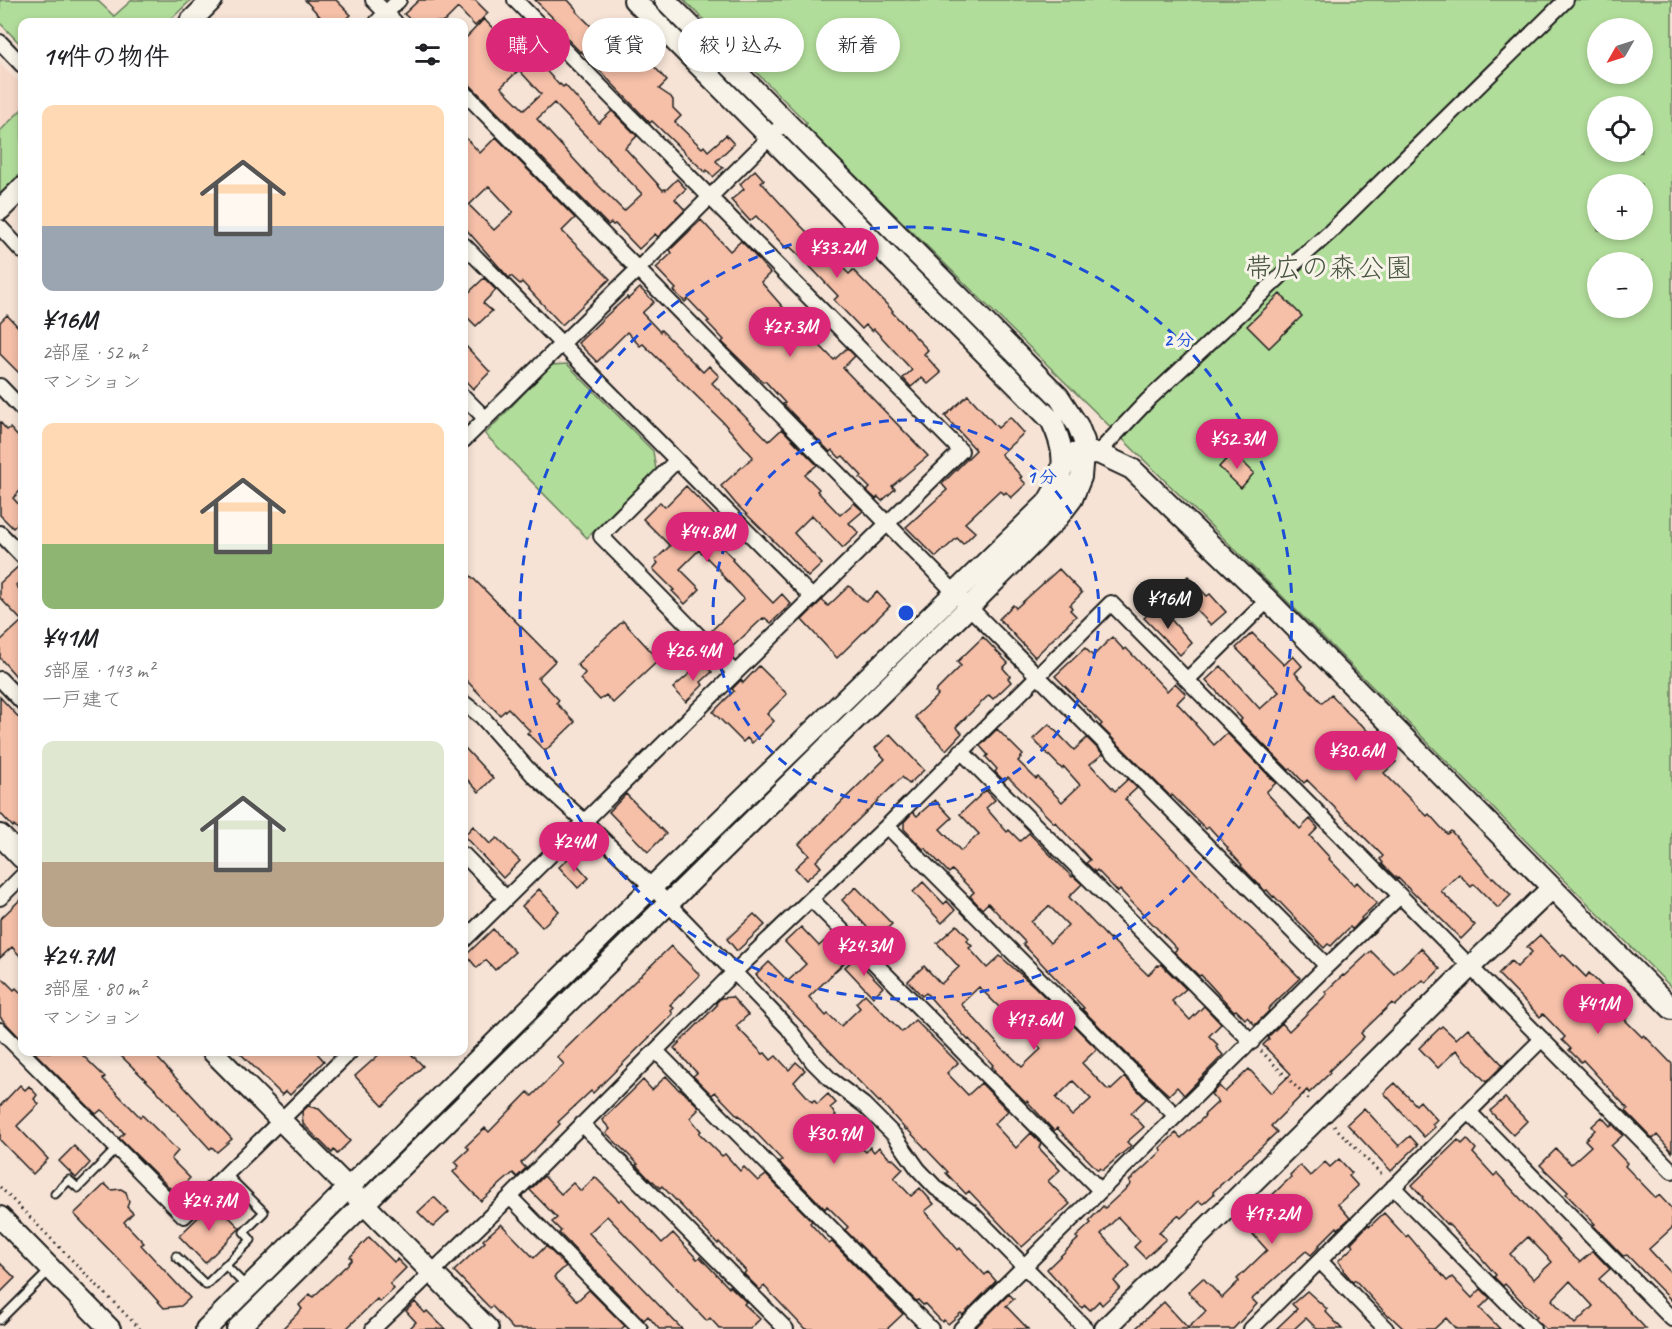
<!DOCTYPE html>
<html lang="ja">
<head>
<meta charset="utf-8">
<style>
  :root { --surface:#fff; --page:#f6f6f6; --text:#202124; --muted:#757577; --accent:#db2777 }
  body { margin:0; font-family:Caveat,"Klee One",sans-serif; background:var(--page); color:var(--text); height:100vh; display:flex; flex-direction:column; font-size:22px; white-space:nowrap }
  * { box-sizing:border-box; margin:0 }
  p { font-size:20px; color:var(--muted) }
  .icon { flex:none; width:33px; height:33px; fill:none; stroke:currentColor; stroke-width:2; stroke-linecap:round; stroke-linejoin:round }
  .map { position:relative; flex:1; overflow:hidden }
  .sheet { position:absolute; left:18px; top:18px; width:450px; height:1038px; display:flex; flex-direction:column; background:var(--surface); border-radius:12px; box-shadow:0 3px 9px #0003 }
  .sheet>* { flex:none }
  .hud { position:absolute; left:486px; top:18px; width:570px; height:54px; display:flex; gap:12px }
  .needle { width:39px; rotate:231deg }
  .tools { position:absolute; left:1587px; top:18px; display:grid; gap:12px }
  .tools a { display:grid; place-items:center; width:66px; height:66px; border-radius:50%; background:var(--surface); box-shadow:0 3px 9px #0003; font-size:30px }
  .price { position:absolute; translate:-50% -51px; padding:0 14px; border-radius:21px; background:var(--accent); color:#fff; font-size:20px; line-height:39px; filter:drop-shadow(0 2px 3px #0008) }
  .price::after { content:''; position:absolute; left:50%; top:36px; width:18px; height:14px; margin-left:-9px; background:inherit; clip-path:polygon(0 0,100% 0,50% 100%) }
  .price.on { background:#222; color:#fff }
  ul { padding:0; list-style:none }
  li { display:grid; align-content:center; gap:12px; height:318px; padding:0 24px }
  li span { display:grid; place-items:center; height:186px; border-radius:12px; color:#555 }
  li>.icon { margin-inline-start:auto }
  span .icon { width:108px; height:108px; fill:#fffc; stroke-width:1 }
  li b { font-size:26px }
  h2 { display:flex; justify-content:space-between; align-items:center; height:72px; padding:0 24px; font-size:26px }
  .tag { padding:0 21px; border-radius:27px; background:var(--surface); box-shadow:0 3px 9px #0003; font-size:21px; line-height:54px }
  .tag.on { background:var(--accent); color:#fff }
  .map>svg:first-child { display:block }
</style>
</head>
<body>
<div class="map">
<svg width="1672" height="1329" viewBox="0 0 1672 1329">
  <rect width="100%" height="100%" fill="#f6e3d5"/>
  <filter id="ink" filterUnits="userSpaceOnUse"><feTurbulence type="fractalNoise" baseFrequency=".0167" numOctaves="2"/><feDisplacementMap in="SourceGraphic" scale="12" xChannelSelector="R" yChannelSelector="G"/><feConvolveMatrix kernelMatrix="1 2 1 2 8 2 1 2 1" color-interpolation-filters="sRGB"/></filter>
  <g filter="url(#ink)">
    <path fill="#f6d8c8" d="M0,63L22,86V172L0,194Z"/>
    <path fill="#b1dd9a" stroke="#667c5b" stroke-width="1.5" fill-rule="evenodd" d="M0,0H97L114,16L132,0H191L168,22H22V46L0,23Z
      M684,0H1672V988L1279,593L805,126L807,123ZM1598,28H1642V74H1598ZM1598,106H1642V152H1598ZM1598,184H1642V230H1598ZM1598,262H1642V308H1598Z
      M22,109V172L0,194V131Z
      M567,364L653,451L656,470L587,538L485,434L551,365Z"/>
    <path fill="#f5bfa8" stroke="#1c1c1c" stroke-width="1.5" fill-rule="evenodd" d="M305,0H336L351,15L343,22H325Z
      M419,0H475L488,13L475,26L458,8L444,22H413L404,14Z
      M535,0H568L577,10L576,11L601,36L607,30L619,42L615,46L634,66L645,56L667,81L659,89L671,97L673,100V108L681,116L675,122L702,148L704,146L708,151L726,135L734,144L716,161L723,168L713,177L707,170L705,172L652,121L650,123L581,51L580,52L561,32L564,29Z
      M484,19L507,43L515,36L559,85L560,84L563,87L565,85L599,123L612,111L637,136L625,148L663,190L665,189L666,190L677,179L686,189L675,199L685,210L658,237L655,234L639,249L615,224L613,225L611,223L608,225L485,100L470,85L464,83V40ZM519,70L541,94L524,110L501,87ZM554,103L642,194L624,211L593,180L537,119Z
      M464,136L480,153L496,137L575,218L562,231L610,279L562,325L522,282L520,284L511,276L509,278L464,227ZM489,186L513,212L494,230L469,205Z
      M755,170L764,180L761,182L801,226L849,274L853,270L893,311L892,312L928,350L924,354L941,373L928,384L922,378L911,387L903,378L912,370L874,329L872,331L866,325L862,329L834,300L838,296L802,258L789,246L787,249L756,216L750,221L731,200L744,189L740,184Z
      M701,220L730,251L741,241L749,249L770,273L761,282L788,313L834,360L847,348L855,356L843,368L928,456L892,486L895,489L882,501L878,497L876,499L867,491L870,488L860,478L862,476L843,456L840,458L832,450L830,452L783,404L785,403L765,381L763,382L722,342L724,340L707,322L709,321L688,299L685,302L674,291L676,289L656,268L672,253L670,250Z
      M484,278L496,290L483,303L492,311L476,326L464,314V297Z
      M640,288L654,302L642,313L660,332L661,330L703,372L709,366L719,376L712,383L769,441L782,429L817,465L805,475L819,489L817,491L840,515L854,503L863,511L849,523L859,533L843,548L812,515L794,533L822,564L808,577L787,554L736,504L721,486L753,457L722,421L643,344L640,346L627,332L597,362L578,343L607,315L627,297L628,299Z
      M1280,294L1302,316L1269,348L1247,326Z
      M7,315L22,331V376L0,354V322Z
      M464,344L490,372L473,389L464,379Z
      M968,395L998,428L1010,417L1024,433L1001,454L1022,477L1020,478L1026,484L1011,498L1006,492L1004,494L1000,490L965,523L975,532L963,544L957,538L936,557L906,527L947,490L942,484L976,450L945,416Z
      M0,422L7,430L10,428L22,441V489L13,498L22,508V519L13,528L0,515Z
      M1233,452L1254,473L1241,488L1219,467Z
      M686,486L726,527L714,539L733,558L732,560L773,603L782,594L791,604L771,623L765,618L764,619L763,618L730,649L712,630L744,599L721,574L722,573L699,550L680,569L700,589L685,604L672,591L674,590L653,569L658,563L655,560L670,546L643,519L660,502L665,507Z
      M20,565H22V579L16,585L22,593V683L0,658V641L22,621L0,598V583Z
      M464,569L555,661L538,678L559,700L556,703L575,722L545,751L527,733L530,731L508,708L500,715L464,678Z
      M1059,569L1082,593L1070,605L1072,608L1070,610L1076,616L1035,657L999,619L1013,605L1016,608Z
      M1188,576L1207,596L1210,594L1226,612L1211,625L1175,588Z
      M849,586L866,602L877,592L890,606L837,658L802,620L822,600L828,606Z
      M1158,605L1192,643L1180,655L1144,618Z
      M623,621L659,660L613,703L606,695L600,700L580,679L585,673L577,664Z
      M1252,633L1284,665L1293,656L1302,666L1295,673L1322,703L1331,694L1347,712L1360,724H1361L1396,762L1384,773L1427,816L1429,814L1447,834L1451,831L1492,878L1493,877L1511,895L1498,908L1474,884L1471,887L1459,874L1441,891L1475,925L1461,939L1417,895L1416,896L1398,878L1397,879L1382,864L1383,863L1380,859L1383,856L1307,780L1304,783L1291,769L1289,770L1240,721L1242,719L1206,680L1221,666L1260,709L1279,692L1236,648Z
      M983,637L1008,663L1003,668L1010,676L1008,678L1011,682L993,699L989,695L956,727L962,733L946,750L915,717L938,695L935,692L961,666L957,662Z
      M1112,637L1124,650L1126,648L1167,691L1175,683L1186,694L1177,703L1196,723L1195,724L1214,745L1227,733L1276,783L1266,792L1300,829L1310,819L1318,828L1310,836L1330,858L1329,859L1354,885L1357,882L1377,903L1361,918L1362,919L1354,928L1352,929L1350,927L1331,946L1328,944L1324,948L1274,896L1273,897L1267,890L1265,891L1241,866L1242,865L1227,849L1228,848L1209,827L1206,829L1172,795L1171,797L1100,726L1102,724L1055,676L1085,648L1093,656Z
      M703,662L712,672L701,682L703,685L686,702L673,688Z
      M759,666L787,694L767,714L774,721L752,743L747,738L743,742L713,712L734,691L732,689L741,680L743,683Z
      M0,697L22,721V834L14,825L13,827L0,813Z
      M1049,724L1074,750L1087,738L1103,754L1090,764L1115,791L1128,779L1137,788L1125,799L1245,924V923L1260,937L1300,978L1268,1009L1269,1011L1255,1025L1247,1017L1245,1019L1236,1010L1234,1011L1201,975L1199,976L1174,952L1177,949L1120,890L1118,892L1097,870L1095,872L1086,863L1090,860L1055,822L1054,823L1008,777L1004,781L995,772L997,769L986,757L988,755L980,746L997,729L1023,755L1018,761L1036,779L1038,777L1062,802L1080,785L1064,767L1062,769L1033,739Z
      M890,734L924,770L909,784L902,777L816,861L821,867L806,880L795,868L809,855L799,844L885,759L875,748Z
      M464,747L493,778L479,792L464,776Z
      M986,790L995,800L986,808L1007,832L1009,830L1020,841L1029,833L1072,877L1073,876L1082,884L1069,897L1109,939L1110,938L1148,975L1158,965L1159,966L1161,964L1186,989L1172,1001L1190,1020L1204,1006L1221,1024L1209,1036L1218,1045L1216,1047L1223,1055L1184,1095L1177,1087L1169,1095L1159,1086L1082,1009L1084,1008L1023,944L1025,942L988,903L982,909L970,896L974,892L952,870L949,873L925,848L923,849L904,829V822L913,812L917,816L935,800L952,818L940,829L961,851L979,834L960,814ZM1049,906L1068,925L1050,943L1031,922Z
      M626,794L666,834L648,852L609,812Z
      M473,826L490,844L497,838L520,861L503,878L464,836Z
      M570,857L589,878L578,888L559,867Z
      M923,882L944,904L947,901L955,910L942,923L913,892Z
      M856,887L892,924L877,938L842,900Z
      M539,889L559,911L542,927L522,906Z
      M22,898V958L12,947L0,958V919Z
      M754,914L765,925L737,951L727,939Z
      M957,925L969,938L967,941L972,946L969,948L987,968L1000,956L1035,987L1097,1049L1082,1063L1108,1090L1110,1089L1111,1090L1125,1077L1146,1099L1131,1113L1144,1127L1127,1142L1131,1146L1103,1170L1100,1168L1098,1170L1057,1128L1054,1131L1027,1101L1026,1102L994,1071L995,1070L992,1066L993,1065L969,1039L968,1040L926,993L922,996L908,981L924,966L941,984L959,967L937,943ZM979,987L1041,1049L1022,1067L1007,1052L1006,1053L961,1004ZM1073,1081L1091,1099L1072,1116L1056,1098Z
      M801,927L819,946L831,935L851,956L809,997L826,1016L828,1014L841,1026L860,1008L856,1003L865,994L902,1032L915,1020L958,1063L947,1073L968,1095L981,1083L1008,1111L994,1124L1016,1148L1031,1133L1041,1143L1039,1148L1060,1170L1048,1181L1070,1204L1022,1247L969,1191L966,1194L946,1173L948,1172L907,1129L906,1130L880,1101L879,1102L756,975L769,962L788,981L806,964L785,942Z
      M493,929L515,952L495,970L486,960L477,968L466,955Z
      M1540,935L1561,957L1563,954L1586,977L1589,973L1603,987L1600,990L1627,1018L1625,1020L1642,1037L1644,1035L1672,1064V1152L1657,1135L1653,1139L1626,1111L1628,1109L1583,1060L1581,1062L1569,1050L1571,1049L1562,1040L1565,1037L1543,1014L1540,1017L1498,974L1511,961L1517,967L1532,952L1527,947Z
      M671,946L700,975L670,1005L674,1008L671,1011L673,1014L593,1093L591,1091L558,1122L560,1124L521,1163L526,1168L517,1177L513,1173L481,1201L453,1172L459,1166L455,1162L469,1149L466,1146L485,1128L489,1132L528,1092L532,1096L564,1064L557,1057Z
      M1421,948L1440,969L1426,983L1423,980L1395,1006L1392,1003L1361,1033L1364,1037L1329,1071L1330,1073L1309,1093L1307,1090L1271,1126L1277,1132L1213,1192L1214,1194L1203,1204L1199,1201L1181,1218L1178,1215L1159,1232L1166,1239L1145,1258L1134,1247L1140,1241L1118,1217L1101,1234L1130,1266L1114,1281L1120,1288L1102,1305L1099,1301L1090,1310L1085,1305L1082,1308L1047,1269L1078,1239L1076,1237L1091,1223L1089,1221L1103,1206L1105,1208L1131,1184L1129,1181L1162,1151L1160,1148L1176,1133L1181,1138L1205,1116L1204,1115L1218,1102L1211,1094L1219,1086L1225,1092L1249,1069L1271,1093L1291,1074L1263,1045L1269,1039L1268,1037L1282,1023L1289,1031L1327,994L1325,992L1343,975L1344,976L1371,951L1394,974Z
      M855,958L883,987L873,997L845,967Z
      M0,976L14,990L16,988L22,994V1040L0,1017Z
      M732,997L748,1015L736,1026L763,1054L765,1053L771,1060L776,1056L789,1070L796,1062L805,1070L794,1082L812,1102L814,1100L817,1104L828,1094L836,1103L830,1108L836,1115L834,1117L859,1146L866,1152L870,1147L874,1152L879,1147L890,1159L892,1158L903,1169L894,1178L911,1196L920,1188L934,1204L925,1211L958,1250L960,1248L985,1275L988,1272L996,1281L963,1315L961,1313L948,1324L944,1320L942,1322L925,1304L923,1305L918,1300L916,1301L845,1230L848,1227L827,1206L825,1209L779,1162L782,1160L739,1115L738,1116L715,1092L712,1095L693,1076L697,1073L674,1048L717,1005L716,1003L721,998Z
      M1442,1026L1456,1039L1468,1028L1503,1065L1486,1082L1456,1050L1438,1068L1419,1048Z
      M34,1052H79L105,1077L103,1079L140,1117L142,1115L178,1151L171,1159L190,1178L175,1193L119,1138L124,1133L105,1113L101,1110L96,1114Z
      M117,1052H152L232,1139L217,1152L212,1147L210,1149L158,1092Z
      M239,1052H316L324,1061L290,1095L286,1091L282,1095Z
      M382,1052H409L423,1066L383,1106L355,1076Z
      M666,1076L679,1090L680,1089L699,1107L697,1109L698,1110L690,1118L701,1131L699,1133L722,1156L725,1154L740,1171L744,1167L758,1181L766,1175L812,1221L810,1223L829,1244L832,1242L903,1314L887,1329H805L764,1286L760,1290L744,1274L746,1271L719,1242L718,1244L662,1186L660,1188L653,1181L652,1182L636,1165L638,1164L606,1133L610,1129L602,1120L631,1092L643,1080L652,1090Z
      M1395,1083L1416,1105L1420,1101L1437,1120L1432,1124L1435,1127L1424,1137L1384,1093Z
      M20,1085L25,1090L29,1086L37,1095L34,1099L39,1104L17,1126L48,1159L33,1174L0,1140V1106Z
      M1505,1098L1527,1121L1513,1135L1490,1111Z
      M308,1106L319,1109L350,1141L337,1154L334,1150L332,1153L303,1124L302,1112Z
      M1364,1108L1399,1146L1410,1136L1418,1145L1391,1171L1347,1124Z
      M1602,1117L1610,1126L1612,1124L1623,1135L1611,1146L1627,1163L1625,1166L1656,1198L1659,1195L1672,1209V1228L1649,1249L1672,1274V1301L1627,1255L1623,1256L1593,1225L1595,1224L1566,1194L1568,1192L1540,1165L1556,1149L1571,1164L1591,1146L1585,1140L1595,1130L1592,1126Z
      M1467,1139L1476,1149L1473,1153L1494,1176L1497,1173L1572,1255L1580,1262L1593,1251L1610,1269L1599,1279L1646,1329H1546L1535,1319L1537,1317L1505,1284L1503,1286L1494,1277L1496,1275L1477,1253L1447,1223L1446,1224L1422,1198L1423,1197L1412,1185L1458,1140L1462,1144ZM1528,1237L1552,1262L1534,1279L1510,1254ZM1570,1281L1593,1306L1575,1324L1552,1300Z
      M74,1146L90,1163L76,1178L59,1161Z
      M1339,1159L1352,1173L1349,1176L1358,1186L1338,1204L1350,1218L1338,1229L1337,1227L1319,1245L1320,1246L1311,1255L1306,1251L1252,1299L1257,1304L1233,1329H1135L1164,1302L1188,1328L1206,1311L1188,1292L1203,1278L1222,1298L1239,1281L1237,1279L1267,1250L1243,1223L1291,1177L1290,1175L1300,1165L1310,1176L1325,1162L1330,1167Z
      M544,1176L561,1194L573,1183L581,1191L595,1177L619,1201L622,1199L662,1243L673,1233L697,1259L700,1257L729,1288L730,1286L746,1302L744,1304L760,1319L750,1329H720L710,1318L707,1321L607,1216L589,1233L682,1329H659L648,1316L644,1320L559,1233L561,1231L552,1222L557,1218L530,1190Z
      M105,1184L111,1190L121,1189L126,1192L129,1202L127,1207L133,1213L124,1222L144,1243L141,1245L190,1298L181,1306L164,1308L137,1278L74,1214Z
      M434,1197L449,1212L433,1227L418,1212Z
      M214,1202L240,1228L205,1263L179,1236Z
      M1384,1213L1406,1237L1408,1235L1447,1281L1452,1277L1472,1298L1481,1289L1490,1298L1480,1308L1500,1329H1456L1446,1318L1434,1329H1404L1389,1315L1388,1316L1355,1280L1353,1282L1343,1270L1344,1269L1338,1261L1354,1246L1351,1243L1368,1225L1370,1226Z
      M501,1224L534,1258L546,1246L566,1266L554,1277L577,1301L589,1290L625,1326L621,1329H513L492,1306L490,1308L454,1271L485,1242L483,1240Z
      M369,1237L394,1262L397,1259L406,1268L390,1284L394,1289L380,1302L377,1299L346,1329H282L302,1309L299,1305L310,1294L313,1297L348,1264L352,1259L350,1257Z
      M0,1263L15,1278L0,1293Z
      M1307,1291L1327,1309L1325,1311L1342,1329H1317L1306,1318L1294,1329H1276L1297,1309L1292,1304Z
      M1009,1294L1014,1299L1006,1306L1028,1329H976L975,1328Z
      M415,1302L425,1313L427,1311L445,1329H409L416,1322L406,1311Z"/>
    <g fill="none" stroke-linecap="round" stroke-linejoin="round">
      <defs>
        <path id="lane" d="M55,1194L69,1180L78,1188L117,1148
          M176,1256L206,1285L251,1240L244,1232L264,1212L226,1174
          M225,1265L246,1286
          M0,1320L49,1271"/>
        <path id="street" d="M373,0L395,22
          M377,22L399,0
          M0,42L22,65
          M464,92L969,607L1327,966
          M0,227L22,251
          M464,245L812,597
          M0,386L22,409
          M464,397L486,419
          M464,440L637,270L786,121
          M1098,453L1148,400L1283,274L1329,233L1566,0
          M676,461L601,536L735,673
          M0,533L22,556
          M0,679L22,702
          M1187,680L1268,600
          M464,703L482,717L534,776L584,821L652,887L788,1028L813,1062L831,1080L864,1105L894,1135L918,1169L936,1188L971,1212L1086,1329
          M961,751L1252,1042
          M887,826L1176,1116
          M464,855L506,898
          M0,898L22,876
          M811,899L1100,1190
          M464,940L961,451L515,0
          M0,1030L184,1216L350,1052
          M656,1051L931,1329
          M1470,1113L1672,1319
          M582,1124L786,1329
          M1393,1187L1533,1329
          M510,1197L640,1329
          M1320,1261L1386,1329
          M373,1329L510,1197L724,982L887,826L1111,603L1672,1171
          M961,1329L1327,966L1400,896
          M1251,1329L1542,1039"/>
        <path id="secondary" d="M190,22L212,0
          M0,210L22,188
          M1072,454L1098,453L1132,469L1268,600L1672,1009
          M0,835L22,858
          M213,1052L488,1329
          M0,1217L110,1329
          M206,1329L652,887L1047,503C1067,472 1067,453 1051,420L634,0
          M237,1329L969,607L1056,520L1072,499L1081,477L1084,441L1078,426L1059,397L665,0
          M1105,1329L1470,967L1552,888"/>
      </defs>
      <use href="#lane" stroke="#1c1c1c" stroke-width="11"/>
      <use href="#street" stroke="#1c1c1c" stroke-width="18"/>
      <use href="#secondary" stroke="#1c1c1c" stroke-width="24"/>
      <path stroke="#1c1c1c" stroke-width="3" stroke-dasharray="1.5 4.5" stroke-linecap="butt" d="M1261,1051L1311,1102
        M1334,1126L1384,1177
        M0,1187L140,1329"/>
      <use href="#lane" stroke="#f7f3e8" stroke-width="7"/>
      <use href="#street" stroke="#f7f3e8" stroke-width="14"/>
      <use href="#secondary" stroke="#f7f3e8" stroke-width="20"/>
    </g>
  </g>
  <g fill="none" stroke="#1d4ed8" stroke-width="3" stroke-dasharray="10 8">
    <circle cx="906" cy="613" r="193"/>
    <circle cx="906" cy="613" r="386"/>
  </g>
  <g text-anchor="middle" dominant-baseline="central" stroke-width="6" stroke-linejoin="round" paint-order="stroke">
    <g font-size="28" fill="#495642" stroke="#f7f3e8">
      <text x="1329" y="267">帯広の森公園</text>
    </g>
  </g>
  <circle cx="906" cy="613" r="9" fill="#1d4ed8" stroke="#f7f3e8" stroke-width="3"/>
  <g font-size="18" text-anchor="middle" font-weight="bold" fill="#1d4ed8" stroke="#f7f3e8" stroke-width="6" stroke-linejoin="round" paint-order="stroke">
    <text x="1179" y="346">2 分</text>
    <text x="1042" y="483">1 分</text>
  </g>
</svg>
<div class="tools">
<a><svg class="needle" viewBox="-14 -14 28 28"><path d="M0-13l5 13h-10z" fill="#e53935"/><path d="M0 13l5-13h-10z" fill="#757577"/></svg></a>
<a><svg class="icon" aria-label="locate" viewBox="0 0 24 24"><circle cx="12" cy="12" r="6"/><path d="M12 2v4M12 18v4M2 12h4M18 12h4"/></svg></a>
<a>+</a>
<a>−</a>
</div>
<b class="price" style="left:837px;top:279px">¥33.2M</b>
<b class="price" style="left:790px;top:358px">¥27.3M</b>
<b class="price" style="left:1237px;top:470px">¥52.3M</b>
<b class="price" style="left:707px;top:563px">¥44.8M</b>
<b class="price on" style="left:1168px;top:630px">¥16M</b>
<b class="price" style="left:693px;top:682px">¥26.4M</b>
<b class="price" style="left:1356px;top:782px">¥30.6M</b>
<b class="price" style="left:574px;top:873px">¥24M</b>
<b class="price" style="left:864px;top:977px">¥24.3M</b>
<b class="price" style="left:1598px;top:1035px">¥41M</b>
<b class="price" style="left:1034px;top:1051px">¥17.6M</b>
<b class="price" style="left:834px;top:1165px">¥30.9M</b>
<b class="price" style="left:209px;top:1232px">¥24.7M</b>
<b class="price" style="left:1272px;top:1245px">¥17.2M</b>
<div class="hud">
<a class="tag on">購入</a>
<a class="tag">賃貸</a>
<a class="tag">絞り込み</a>
<a class="tag">新着</a>
</div>
<section class="sheet">
<h2>14件の物件<svg class="icon" aria-label="filters" viewBox="0 0 24 24"><path d="M4 7h16M4 17h16"/><circle cx="9" cy="7" r="2"/><circle cx="15" cy="17" r="2"/></svg></h2>
<ul>
<li><span style="background:linear-gradient(#ffd9b3 65%,#9aa5b1 0)"><svg class="icon" aria-label="home" viewBox="0 0 24 24"><path d="M3 11l9-7 9 7M6 9v11h12V9"/></svg></span><div><b>¥16M</b><p>2部屋 · 52 m²</p><p>マンション</p></div></li>
<li><span style="background:linear-gradient(#ffd9b3 65%,#8fb573 0)"><svg class="icon" aria-label="home" viewBox="0 0 24 24"><path d="M3 11l9-7 9 7M6 9v11h12V9"/></svg></span><div><b>¥41M</b><p>5部屋 · 143 m²</p><p>一戸建て</p></div></li>
<li><span style="background:linear-gradient(#dfe7d0 65%,#b9a48a 0)"><svg class="icon" aria-label="home" viewBox="0 0 24 24"><path d="M3 11l9-7 9 7M6 9v11h12V9"/></svg></span><div><b>¥24.7M</b><p>3部屋 · 80 m²</p><p>マンション</p></div></li>
</ul>
</section>
</div>
</body>
</html>
